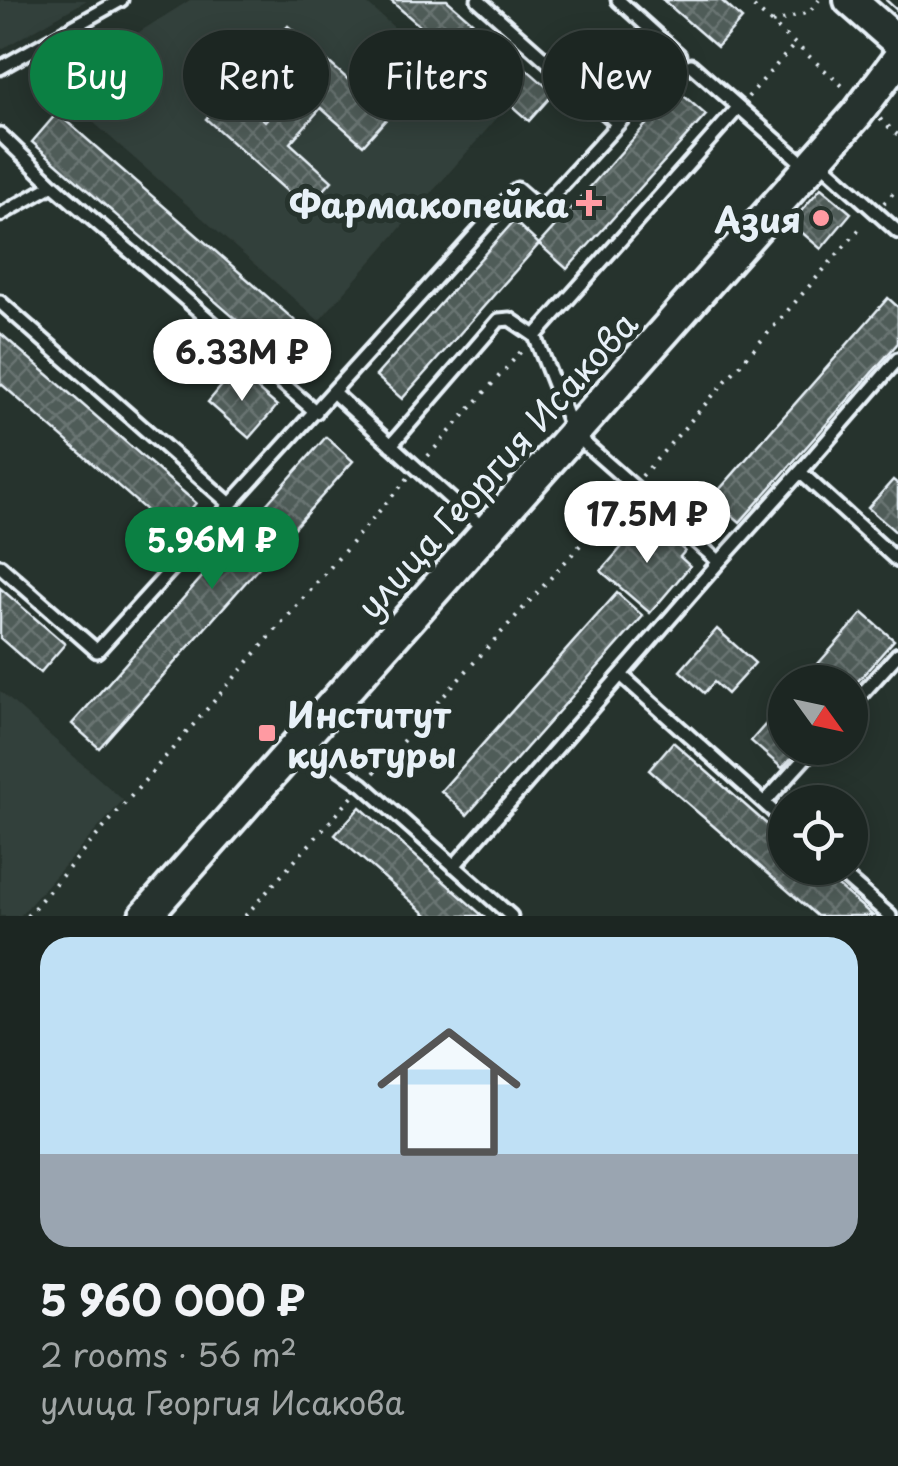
<!DOCTYPE html>
<html lang="en">
<head>
<meta charset="utf-8">
<style>
  :root { --surface:#1c2622; --page:#29322f; --text:#f1f3f6; --muted:#a0a5a5; --line:#3a4340; --accent:#0b8043 }
  body { margin:0; font-family:"Playpen Sans",sans-serif; background:var(--page); color:var(--text); height:100vh; display:flex; flex-direction:column; font-size:38px; white-space:nowrap }
  * { box-sizing:border-box; margin:0 }
  p { font-size:32px; color:var(--muted) }
  .icon { flex:none; width:55px; height:55px; fill:none; stroke:currentColor; stroke-width:2; stroke-linecap:round; stroke-linejoin:round }
  .map { position:relative; height:916px; overflow:hidden }
  .drawer { display:flex; flex-direction:column; background:var(--surface); flex:1 }
  .drawer>* { flex:none }
  .banner { position:absolute; left:30px; top:30px; width:840px; height:90px; display:flex; gap:20px }
  .needle { width:65px; rotate:123deg }
  .fabs { position:absolute; left:768px; top:665px; display:grid; gap:20px }
  .fabs a { display:grid; place-items:center; width:100px; height:100px; border-radius:50%; background:var(--surface); box-shadow:0 5px 25px #0003,0 0 0 2px var(--line); font-size:50px }
  .price { position:absolute; translate:-50% -85px; padding:0 22px; border-radius:35px; background:#fff; color:#222; font-size:32px; line-height:65px; filter:drop-shadow(0 2px 5px #0008) }
  .price::after { content:''; position:absolute; left:50%; top:60px; width:30px; height:22px; margin-left:-15px; background:inherit; clip-path:polygon(0 0,100% 0,50% 100%) }
  .price.current { background:var(--accent); color:#fff }
  ul { padding:0; list-style:none }
  li { display:grid; align-content:center; gap:20px; height:530px; padding:0 40px }
  li span { display:grid; place-items:center; height:310px; border-radius:30px; color:#555 }
  li>.icon { margin-inline-start:auto }
  span .icon { width:180px; height:180px; fill:#fffc; stroke-width:1 }
  li b { font-size:42px }
  .chip { padding:0 35px; border-radius:45px; background:var(--surface); box-shadow:0 5px 25px #0003,0 0 0 2px var(--line); font-size:35px; line-height:90px }
  .chip.current { background:var(--accent); color:#fff }
  .map>svg:first-child { display:block }
</style>
</head>
<body>
<div class="map">
<svg width="898" height="916" viewBox="0 0 898 916">
  <defs>
    <pattern id="building-cross-hatch" width="8" height="8" patternUnits="userSpaceOnUse" patternTransform="scale(2.5)"><rect width="8" height="8" fill="#505c59"/><path d="M0 0l8 8M0 8l8-8" fill="none" stroke="#697472"/></pattern>
  </defs>
  <rect width="100%" height="100%" fill="#26332d"/>
  <filter id="ink" filterUnits="userSpaceOnUse"><feTurbulence type="fractalNoise" baseFrequency=".01" numOctaves="2"/><feDisplacementMap in="SourceGraphic" scale="20" xChannelSelector="R" yChannelSelector="G"/><feConvolveMatrix kernelMatrix="1 2 1 2 8 2 1 2 1" color-interpolation-filters="sRGB"/></filter>
  <g filter="url(#ink)">
    <path fill="#333f3a" d="M0,0H87L0,50Z
      M190,0H363L497,118L319,321L68,100L117,46Z
      M0,691L123,800L20,916H0Z"/>
    <path fill="url(#building-cross-hatch)" stroke="#e8f1f8" stroke-width="2.5" d="M390,0H447L554,93L529,121Z
      M663,0H721L742,19L717,47Z
      M288,26L389,116L363,145L321,108L290,143L332,181L307,209L206,119L231,90L265,121L296,86L262,55Z
      M677,90L706,115L567,269L539,244Z
      M57,113L324,346L299,374L32,142Z
      M821,188L851,213L821,249L791,223Z
      M514,221L539,244L402,399L376,376Z
      M888,298L898,307V343L740,522L712,498Z
      M0,333L196,503L171,532L0,383Z
      M235,370L277,406L249,438L208,402Z
      M326,437L353,461L99,748L72,724Z
      M893,480L898,484V534L868,508Z
      M647,518L685,551L680,557L690,566L650,613L601,571Z
      M0,588L65,644L40,673L0,638Z
      M617,593L643,616L467,815L441,791Z
      M863,613L894,640L850,690V682H802Z
      M717,629L755,663L727,694L714,682L704,693L680,671Z
      M785,702V748H800L782,768L751,741Z
      M673,742L785,840V868H817L873,916H817L649,770Z
      M360,807L483,916H428L335,835Z"/>
    <g fill="none" stroke-linecap="round" stroke-linejoin="round">
      <defs>
        <path id="lane" d="M691,65L808,168
          M0,68L121,0
          M618,124L679,55L618,0
          M0,134L53,185L0,215
          M819,161L898,232
          M53,185L316,412
          M0,302L229,503
          M334,393L486,531
          M391,445L499,320L510,319L535,336L738,108
          M800,472L898,359
          M719,562L800,472L898,561
          M0,566L97,651L517,189L540,209L618,124L478,0
          M621,675L764,803L814,748
          M850,707L898,654
          M301,742L363,785L511,916
          M764,803L785,822
          M454,866L719,562L573,433L535,336
          M835,868L890,916"/>
        <path id="secondary" d="M850,0L898,42
          M145,916L857,114L898,59"/>
      </defs>
      <use href="#lane" stroke="#e8f1f8" stroke-width="19"/>
      <use href="#secondary" stroke="#e8f1f8" stroke-width="38"/>
      <path stroke="#e8f1f8" stroke-width="4" stroke-dasharray="2.5 8" stroke-linecap="butt" d="M746,0L847,90
        M772,23L809,12L819,0
        M748,97L795,44
        M880,119L898,135
        M884,203L898,188
        M428,456L525,347
        M642,476L864,224
        M374,773L623,498
        M27,916L408,478
        M245,916L354,795"/>
      <use href="#lane" stroke="#26332d" stroke-width="11"/>
      <use href="#secondary" stroke="#26332d" stroke-width="30"/>
      <path stroke="#e8f1f8" stroke-width="2.5" d="M886,0L898,11"/>
    </g>
  </g>
  <g fill="#ff9aa2" stroke="#26332d" stroke-width="4">
    <path d="M584 188h10v10h10v10h-10v10h-10v-10h-10v-10h10z"/>
    <circle cx="821" cy="218" r="10"/>
    <rect x="257" y="723" width="20" height="20" rx="5"/>
  </g>
  <g text-anchor="middle" dominant-baseline="central" stroke-width="10" stroke-linejoin="round" paint-order="stroke">
    <g font-size="35" font-weight="bold" fill="#e8f1f8" stroke="#26332d" text-anchor="end">
      <text x="569" y="203">Фармакопейка</text>
      <text x="801" y="218">Азия</text>
      <text x="287" y="713" text-anchor="start">Институт<tspan x="287" dy="40">культуры</tspan></text>
    </g>
    <g font-size="35" fill="#e8f1f8" stroke="#26332d">
      <text transform="translate(496 464) rotate(-48)">улица Георгия Исакова</text>
    </g>
  </g>
</svg>
<div class="fabs">
<a><svg class="needle" viewBox="-14 -14 28 28"><path d="M0-13l5 13h-10z" fill="#e53935"/><path d="M0 13l5-13h-10z" fill="#a0a5a5"/></svg></a>
<a><svg class="icon" aria-label="locate" viewBox="0 0 24 24"><circle cx="12" cy="12" r="6"/><path d="M12 2v4M12 18v4M2 12h4M18 12h4"/></svg></a>
</div>
<b class="price" style="left:242px;top:404px">6.33M ₽</b>
<b class="price" style="left:647px;top:566px">17.5M ₽</b>
<b class="price current" style="left:212px;top:592px">5.96M ₽</b>
<div class="banner">
<a class="chip current">Buy</a>
<a class="chip">Rent</a>
<a class="chip">Filters</a>
<a class="chip">New</a>
</div>
</div>
<section class="drawer">
<ul>
<li><span style="background:linear-gradient(#bfe0f5 70%,#9aa5b1 0)"><svg class="icon" aria-label="home" viewBox="0 0 24 24"><path d="M3 11l9-7 9 7M6 9v11h12V9"/></svg></span><div><b>5 960 000 ₽</b><p>2 rooms · 56 m²</p><p>улица Георгия Исакова</p></div></li>
</ul>
</section>
</body>
</html>
